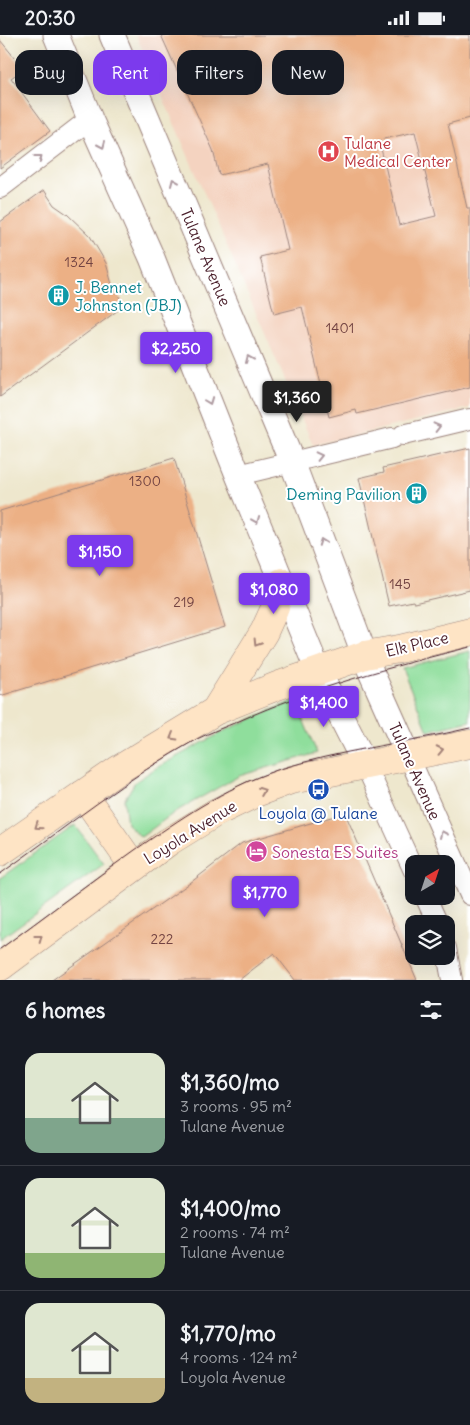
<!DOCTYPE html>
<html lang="en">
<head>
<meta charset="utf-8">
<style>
  :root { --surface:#171b24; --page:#242831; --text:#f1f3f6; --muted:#9ea1a6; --line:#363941; --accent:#7c3aed }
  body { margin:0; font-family:Delius,sans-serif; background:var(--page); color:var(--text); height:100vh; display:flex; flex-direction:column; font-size:19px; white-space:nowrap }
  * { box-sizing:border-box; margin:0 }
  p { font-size:16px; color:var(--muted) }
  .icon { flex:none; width:28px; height:28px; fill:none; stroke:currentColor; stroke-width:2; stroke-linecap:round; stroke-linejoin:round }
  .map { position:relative; height:945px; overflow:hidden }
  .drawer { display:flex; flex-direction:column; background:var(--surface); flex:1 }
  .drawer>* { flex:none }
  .top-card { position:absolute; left:15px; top:15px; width:440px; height:45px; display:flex; gap:10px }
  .needle { width:32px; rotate:39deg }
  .fabs { position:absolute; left:405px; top:820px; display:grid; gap:10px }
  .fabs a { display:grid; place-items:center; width:50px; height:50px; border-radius:10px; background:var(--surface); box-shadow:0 5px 20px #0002; font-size:25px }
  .price { position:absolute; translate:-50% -42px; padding:0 11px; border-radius:5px; background:var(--accent); color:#fff; font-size:16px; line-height:32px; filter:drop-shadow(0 1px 2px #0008) }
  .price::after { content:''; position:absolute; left:50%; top:30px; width:15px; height:11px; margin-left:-8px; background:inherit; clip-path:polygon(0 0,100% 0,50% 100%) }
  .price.selected { background:#222; color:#fff }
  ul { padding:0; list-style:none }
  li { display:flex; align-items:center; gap:15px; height:125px; padding:0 25px }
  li+li { border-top:1px solid var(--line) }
  li span { display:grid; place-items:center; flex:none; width:140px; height:100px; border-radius:15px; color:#555 }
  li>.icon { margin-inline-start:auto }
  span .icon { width:60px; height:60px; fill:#fffc; stroke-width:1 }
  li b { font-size:21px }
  h2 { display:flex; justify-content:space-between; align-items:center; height:60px; padding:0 25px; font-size:21px }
  .chip { padding:0 18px; border-radius:15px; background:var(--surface); box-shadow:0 5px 20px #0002; font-size:18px; line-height:45px }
  .chip.selected { background:var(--accent); color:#fff }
  .status { display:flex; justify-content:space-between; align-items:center; height:35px; padding:0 25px; background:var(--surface); direction:ltr }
  .status svg { height:14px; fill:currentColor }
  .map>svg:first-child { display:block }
</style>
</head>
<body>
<div class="status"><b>20:30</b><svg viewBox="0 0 49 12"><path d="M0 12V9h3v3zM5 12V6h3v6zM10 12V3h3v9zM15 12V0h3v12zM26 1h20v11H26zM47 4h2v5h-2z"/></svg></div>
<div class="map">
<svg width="470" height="945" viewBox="0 0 470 945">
  <rect width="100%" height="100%" fill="#fff"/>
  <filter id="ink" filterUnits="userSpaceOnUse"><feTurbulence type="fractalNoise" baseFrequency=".02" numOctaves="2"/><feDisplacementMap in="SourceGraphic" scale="10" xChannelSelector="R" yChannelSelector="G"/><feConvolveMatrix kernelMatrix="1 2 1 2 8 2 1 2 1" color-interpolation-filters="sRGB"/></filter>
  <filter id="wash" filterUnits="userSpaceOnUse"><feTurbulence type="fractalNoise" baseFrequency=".0096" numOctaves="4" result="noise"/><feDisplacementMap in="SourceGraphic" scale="20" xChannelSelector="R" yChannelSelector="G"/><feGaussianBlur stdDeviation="1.12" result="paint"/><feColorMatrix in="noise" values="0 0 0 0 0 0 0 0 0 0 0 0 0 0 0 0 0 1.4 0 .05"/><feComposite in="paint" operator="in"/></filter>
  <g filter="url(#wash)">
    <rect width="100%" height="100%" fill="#eee7cd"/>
    <path fill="#f4d3c0" d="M136,0H470V373L313,410Z"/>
    <path fill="#8fde9c" stroke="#6c7e64" d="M470,616V686L428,696L402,633Z
      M295,665L317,718L239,741L175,777L141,802L127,789L124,765L135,747L156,733L226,695Z
      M75,790L104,829L0,904V843Z"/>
    <g id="blocks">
      <path fill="#ecb085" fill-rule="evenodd" d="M161,0H470V83L448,89L467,173H470V352L357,379L356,375L329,382L302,272L274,279L260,222L288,215L268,129L219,140L213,115ZM415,97L436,181L399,190L379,105Z
        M0,5L24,34L11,43L50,96L0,133Z
        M44,155L54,170L67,179L90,201L106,228L113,253L125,270L0,362V187Z
        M470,413V555L414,568L413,566L389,571L359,443L384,437L383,433Z
        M174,423L225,592L0,661V476Z
        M345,778L417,945H295L274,918L239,945H52L190,848L242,808Z"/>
    </g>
  </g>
  <g filter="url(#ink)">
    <use href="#blocks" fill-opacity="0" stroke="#9c837c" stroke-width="1"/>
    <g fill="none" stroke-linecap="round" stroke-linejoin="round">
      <defs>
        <path id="minor" d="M0,153L90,84
          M403,400L470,384
          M238,440L392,403
          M409,722L470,860
          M366,731L414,836
          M425,861L438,889
          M446,913L452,945"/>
        <path id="tertiary" d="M56,0L90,84L152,223L238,440L318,636L366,731
          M112,0L292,427L371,637L409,722"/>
        <path id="secondary" d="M215,676L264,597L274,575L282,547
          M83,759L134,832
          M0,817L118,735L215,676L277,651L365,620L399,614L470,597
          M0,932L168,807L215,778L256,758L291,745L470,709"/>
      </defs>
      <use href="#minor" stroke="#9c837c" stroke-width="22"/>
      <use href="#tertiary" stroke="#9c837c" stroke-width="27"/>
      <use href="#secondary" stroke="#9c837c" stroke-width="29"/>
      <use href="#minor" stroke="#fff" stroke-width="20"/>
      <use href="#tertiary" stroke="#fff" stroke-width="25"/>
      <use href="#secondary" stroke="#fee4c5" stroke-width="28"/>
      <path stroke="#4a1f2b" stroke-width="1" d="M0,839C65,793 128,742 197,704C211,697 225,692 239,686C315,652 390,632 470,612
        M0,914C45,881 90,847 135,815C180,784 224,753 277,735C340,715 406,708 470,693"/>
    </g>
    <defs><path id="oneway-chevron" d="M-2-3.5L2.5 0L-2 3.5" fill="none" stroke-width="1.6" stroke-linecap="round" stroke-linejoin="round" transform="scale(1.25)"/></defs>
    <g stroke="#ae9aa0">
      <use href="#oneway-chevron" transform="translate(102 110) rotate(66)"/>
      <use href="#oneway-chevron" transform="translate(39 123) rotate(-38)"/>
      <use href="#oneway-chevron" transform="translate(174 147) rotate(-113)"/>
      <use href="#oneway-chevron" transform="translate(249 324) rotate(-113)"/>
      <use href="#oneway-chevron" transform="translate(209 366) rotate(69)"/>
      <use href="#oneway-chevron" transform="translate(437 392) rotate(-14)"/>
      <use href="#oneway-chevron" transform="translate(319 421) rotate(-13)"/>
      <use href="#oneway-chevron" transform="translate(256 485) rotate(68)"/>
      <use href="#oneway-chevron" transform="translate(322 507) rotate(-110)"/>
      <use href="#oneway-chevron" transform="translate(443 799) rotate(-114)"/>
    </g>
    <g stroke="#a48278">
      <use href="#oneway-chevron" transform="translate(257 608) rotate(122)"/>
      <use href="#oneway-chevron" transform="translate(173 702) rotate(150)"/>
      <use href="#oneway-chevron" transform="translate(440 715) rotate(-12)"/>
      <use href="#oneway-chevron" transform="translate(262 756) rotate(-21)"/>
      <use href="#oneway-chevron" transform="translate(38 791) rotate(145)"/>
      <use href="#oneway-chevron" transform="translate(39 903) rotate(-37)"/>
    </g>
  </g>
  <defs>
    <symbol id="hospital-disc" viewBox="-11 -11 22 22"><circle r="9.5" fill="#e0444e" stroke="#fff"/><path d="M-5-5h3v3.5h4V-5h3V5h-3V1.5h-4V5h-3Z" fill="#fff"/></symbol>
    <symbol id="building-disc" viewBox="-11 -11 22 22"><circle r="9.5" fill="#0f9aa8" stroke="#fff"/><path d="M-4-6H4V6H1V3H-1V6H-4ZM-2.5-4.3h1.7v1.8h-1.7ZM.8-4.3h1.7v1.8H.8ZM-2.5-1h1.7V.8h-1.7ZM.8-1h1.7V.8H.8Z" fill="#fff"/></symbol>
    <symbol id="bus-disc" viewBox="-11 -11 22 22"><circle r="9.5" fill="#1a4fb4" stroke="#fff"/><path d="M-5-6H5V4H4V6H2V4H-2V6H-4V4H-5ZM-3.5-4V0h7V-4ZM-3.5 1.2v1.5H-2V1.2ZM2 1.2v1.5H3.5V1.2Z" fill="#fff"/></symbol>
    <symbol id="hotel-disc" viewBox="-11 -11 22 22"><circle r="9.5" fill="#d1479c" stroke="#fff"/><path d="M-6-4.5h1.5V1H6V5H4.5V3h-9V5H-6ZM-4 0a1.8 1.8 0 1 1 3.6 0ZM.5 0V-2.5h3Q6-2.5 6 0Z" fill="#fff"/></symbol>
  </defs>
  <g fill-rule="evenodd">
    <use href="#hospital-disc" x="316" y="104" width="25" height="25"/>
    <use href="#building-disc" x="46" y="248" width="25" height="25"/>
    <use href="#building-disc" x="404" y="446" width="25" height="25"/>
    <use href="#bus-disc" x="306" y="742" width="25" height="25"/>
    <use href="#hotel-disc" x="244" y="804" width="25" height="25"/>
  </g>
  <g text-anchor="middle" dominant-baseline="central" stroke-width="4" stroke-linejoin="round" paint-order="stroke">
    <g font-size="14" fill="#724342">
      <text x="79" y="227">1324</text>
      <text x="340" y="293">1401</text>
      <text x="145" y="446">1300</text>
      <text x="400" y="549">145</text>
      <text x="184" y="567">219</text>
      <text x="162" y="904">222</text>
    </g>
    <g font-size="16" fill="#be3a42" stroke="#fff" text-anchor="start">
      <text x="344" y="108">Tulane<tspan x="344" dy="18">Medical Center</tspan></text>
    </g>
    <g font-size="16" fill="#4a1f2b" stroke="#fff">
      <text transform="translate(206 222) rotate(67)">Tulane Avenue</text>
      <text transform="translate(417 609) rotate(-13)">Elk Place</text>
      <text transform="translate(415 736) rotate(66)">Tulane Avenue</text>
      <text transform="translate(190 797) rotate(-32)">Loyola Avenue</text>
    </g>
    <g font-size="16" fill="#0d838f" stroke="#fff" text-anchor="start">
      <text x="75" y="252">J. Bennet<tspan x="75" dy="18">Johnston (JBJ)</tspan></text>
      <text x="401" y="459" text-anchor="end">Deming Pavilion</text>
    </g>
    <g font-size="16" fill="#164399" stroke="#fff">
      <text x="318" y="778">Loyola @ Tulane</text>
    </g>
    <g font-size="16" fill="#b23c85" stroke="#fff" text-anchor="start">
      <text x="272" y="817">Sonesta ES Suites</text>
    </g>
  </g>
</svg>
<div class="fabs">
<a><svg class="needle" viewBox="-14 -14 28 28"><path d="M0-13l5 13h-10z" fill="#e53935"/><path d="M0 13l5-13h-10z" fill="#9ea1a6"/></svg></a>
<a><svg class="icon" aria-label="layers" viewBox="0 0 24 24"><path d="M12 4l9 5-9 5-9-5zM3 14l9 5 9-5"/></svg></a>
</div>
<b class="price" style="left:176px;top:339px">$2,250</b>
<b class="price selected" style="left:297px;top:388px">$1,360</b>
<b class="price" style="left:100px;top:542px">$1,150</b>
<b class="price" style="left:274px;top:580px">$1,080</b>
<b class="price" style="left:324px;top:693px">$1,400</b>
<b class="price" style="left:265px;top:883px">$1,770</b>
<div class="top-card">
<a class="chip">Buy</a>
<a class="chip selected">Rent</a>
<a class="chip">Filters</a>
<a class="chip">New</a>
</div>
</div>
<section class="drawer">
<h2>6 homes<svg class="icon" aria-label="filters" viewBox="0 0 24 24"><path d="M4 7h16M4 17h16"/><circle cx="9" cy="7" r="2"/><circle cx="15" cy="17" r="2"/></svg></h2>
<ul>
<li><span style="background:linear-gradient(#dfe7d0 65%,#7fa58c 0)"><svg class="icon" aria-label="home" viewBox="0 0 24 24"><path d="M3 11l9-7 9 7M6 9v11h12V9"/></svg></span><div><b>$1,360/mo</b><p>3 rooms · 95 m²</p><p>Tulane Avenue</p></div></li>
<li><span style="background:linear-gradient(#dfe7d0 75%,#8fb573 0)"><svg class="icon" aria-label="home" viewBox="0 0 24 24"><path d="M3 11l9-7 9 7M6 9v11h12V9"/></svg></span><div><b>$1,400/mo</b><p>2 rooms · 74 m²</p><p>Tulane Avenue</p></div></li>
<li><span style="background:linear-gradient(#dfe7d0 75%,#c2b280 0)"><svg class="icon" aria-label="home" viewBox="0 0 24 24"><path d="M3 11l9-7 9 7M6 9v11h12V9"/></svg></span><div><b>$1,770/mo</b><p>4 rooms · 124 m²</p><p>Loyola Avenue</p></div></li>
</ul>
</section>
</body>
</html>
